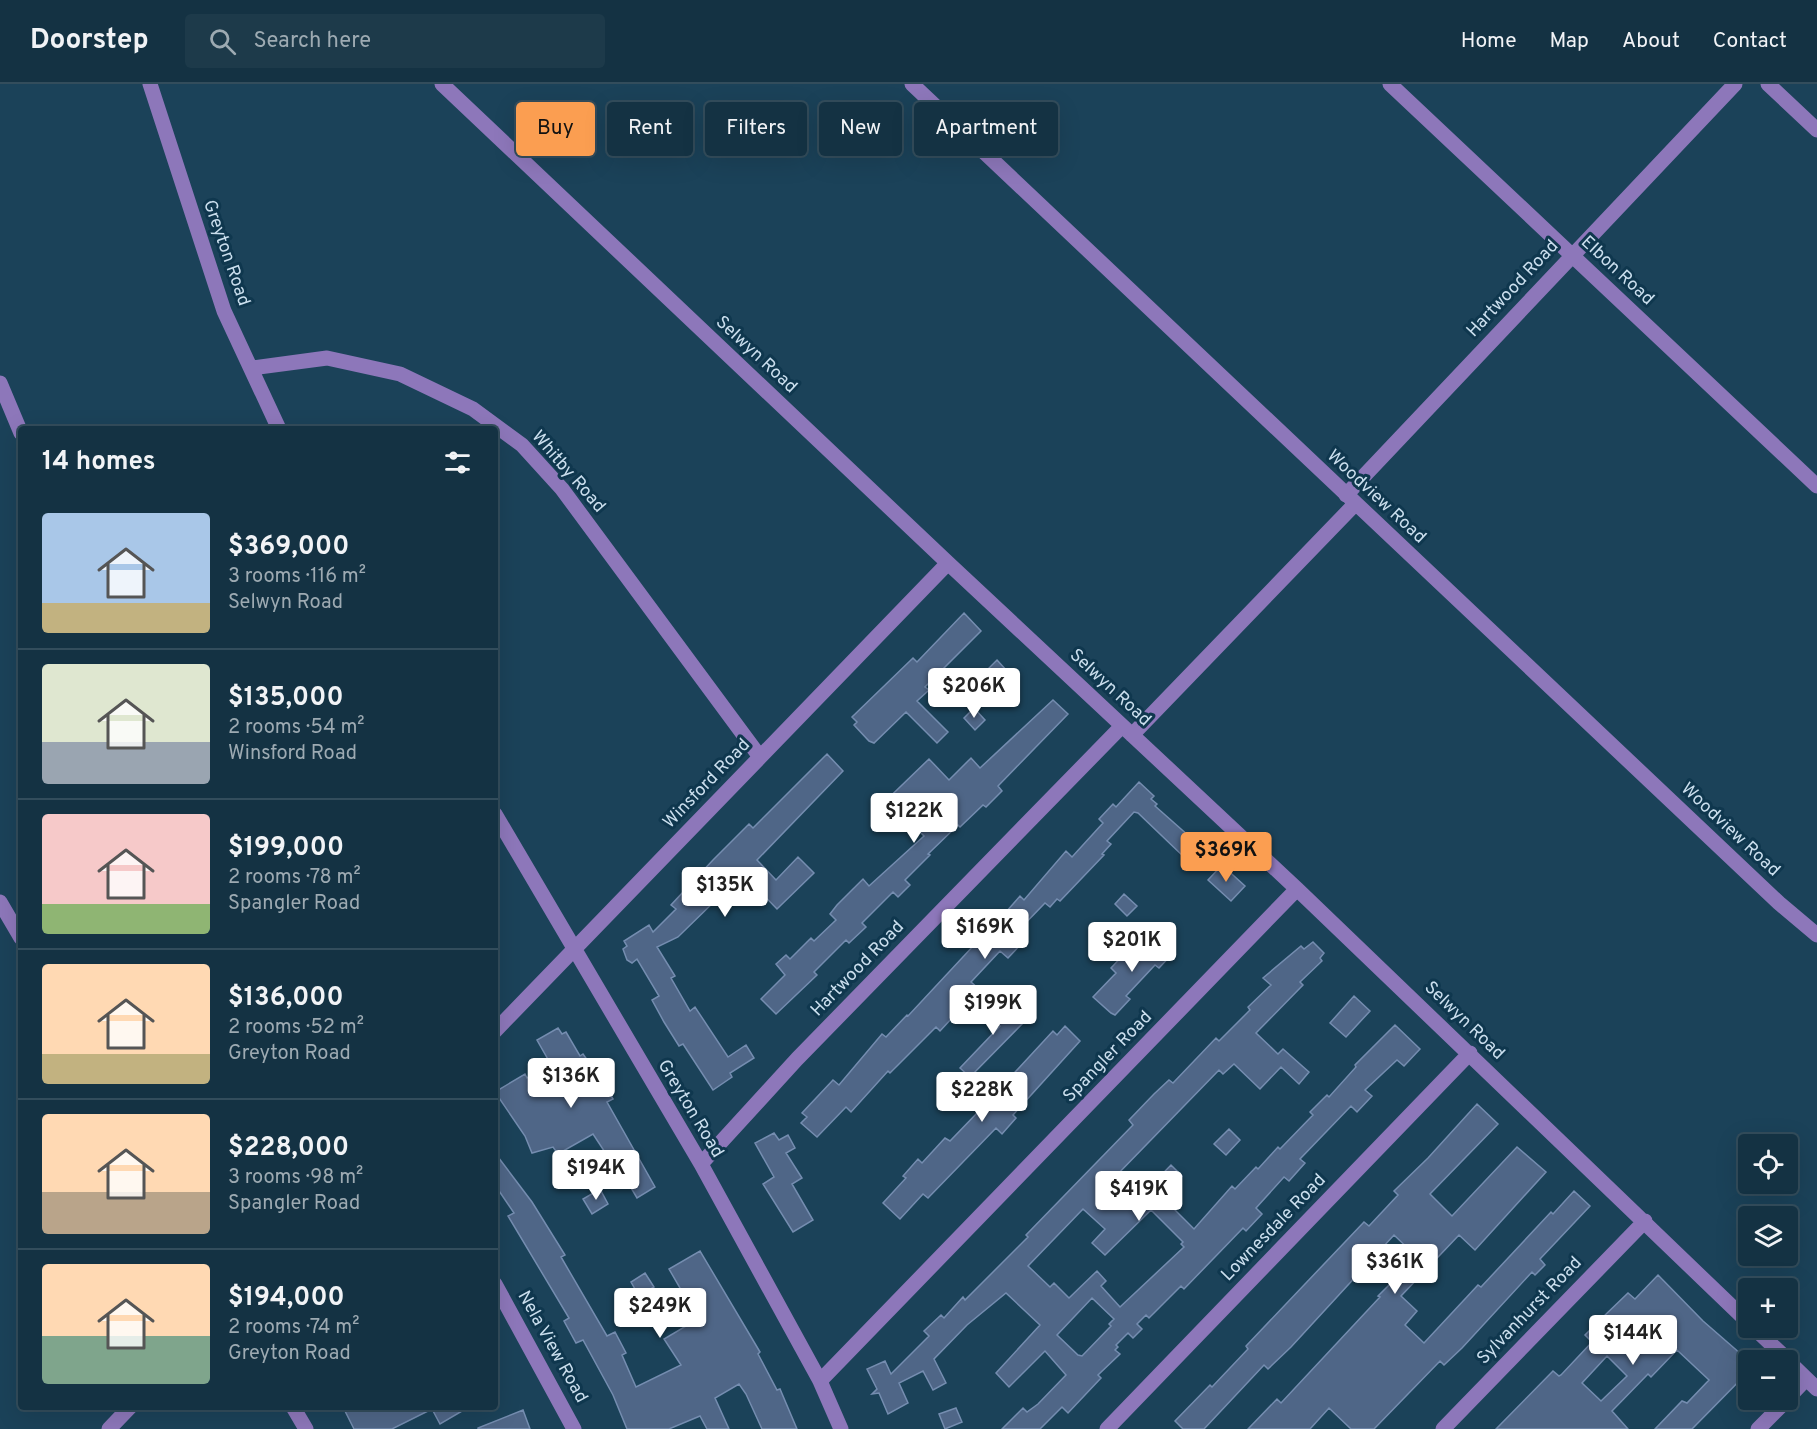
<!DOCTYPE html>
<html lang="en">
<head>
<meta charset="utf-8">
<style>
  :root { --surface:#143243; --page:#1d3a4a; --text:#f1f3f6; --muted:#9daab2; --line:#334d5c; --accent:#fb9e51 }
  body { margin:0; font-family:Overpass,sans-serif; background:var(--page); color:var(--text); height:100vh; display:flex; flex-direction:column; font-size:22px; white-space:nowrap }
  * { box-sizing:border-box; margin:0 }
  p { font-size:20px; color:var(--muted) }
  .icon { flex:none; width:33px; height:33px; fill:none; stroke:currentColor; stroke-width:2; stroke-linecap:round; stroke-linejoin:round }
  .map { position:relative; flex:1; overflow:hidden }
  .details { position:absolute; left:18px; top:342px; width:480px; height:984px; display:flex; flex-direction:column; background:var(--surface); border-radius:6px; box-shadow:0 6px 24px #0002,0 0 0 2px var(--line) }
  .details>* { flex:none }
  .hud { position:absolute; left:516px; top:18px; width:570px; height:54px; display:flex; gap:12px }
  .fabs { position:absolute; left:1738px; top:1050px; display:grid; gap:12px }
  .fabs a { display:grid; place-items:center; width:60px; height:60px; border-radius:6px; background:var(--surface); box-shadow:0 6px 24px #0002,0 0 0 2px var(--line); font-size:30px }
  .price { position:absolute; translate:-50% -51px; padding:0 14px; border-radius:6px; background:#fff; color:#222; font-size:20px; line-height:39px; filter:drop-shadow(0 2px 3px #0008) }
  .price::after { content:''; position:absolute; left:50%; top:36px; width:18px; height:14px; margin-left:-9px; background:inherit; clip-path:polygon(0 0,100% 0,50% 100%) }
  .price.selected { background:var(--accent); color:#111 }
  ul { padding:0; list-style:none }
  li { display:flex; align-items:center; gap:18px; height:150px; padding:0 24px }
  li+li { border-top:2px solid var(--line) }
  li span { display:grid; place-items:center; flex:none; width:168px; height:120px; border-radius:6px; color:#555 }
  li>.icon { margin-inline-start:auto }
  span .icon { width:72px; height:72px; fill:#fffc; stroke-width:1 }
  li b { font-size:26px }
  h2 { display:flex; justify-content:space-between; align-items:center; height:72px; padding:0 24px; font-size:26px }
  .pill { padding:0 21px; border-radius:6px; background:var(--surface); box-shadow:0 6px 24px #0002,0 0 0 2px var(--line); font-size:21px; line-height:54px }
  .pill.selected { background:var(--accent); color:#111 }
  header { display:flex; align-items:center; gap:36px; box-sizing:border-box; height:84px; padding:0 30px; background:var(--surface); border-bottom:2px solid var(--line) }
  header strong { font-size:28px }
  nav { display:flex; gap:33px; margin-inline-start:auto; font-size:21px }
  .search { width:420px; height:54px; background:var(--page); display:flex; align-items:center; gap:15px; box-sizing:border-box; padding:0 21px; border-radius:6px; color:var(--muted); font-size:22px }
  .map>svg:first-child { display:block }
</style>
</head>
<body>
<header>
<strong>Doorstep</strong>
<div class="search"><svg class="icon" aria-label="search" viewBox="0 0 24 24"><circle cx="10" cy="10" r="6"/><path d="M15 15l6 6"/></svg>Search here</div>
<nav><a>Home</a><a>Map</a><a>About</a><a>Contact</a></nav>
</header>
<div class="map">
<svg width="1817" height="1345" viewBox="0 0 1817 1345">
  <rect width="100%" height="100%" fill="#1b4259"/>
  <path fill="#4f6687" stroke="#758db0" stroke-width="1.5" fill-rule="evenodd" d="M964,529L981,547L925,603L929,606L917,617L948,648L937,659L906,628L874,659L869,657L854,641L857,638L852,633L913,574L917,578Z
    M997,576L1007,587L984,610L974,599Z
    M1053,616L1068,630L998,702L1002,707L986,723L983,721L960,743L958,741L928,770L930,771L905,796L910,801L898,813L893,808L862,839L866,843L849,859L846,856L814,888L817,891L776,930L761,915L785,891L776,880L786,871L790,875L811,854L814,857L836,836L830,830L837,821L863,795L869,802L924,752L917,745L923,739L903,719L882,739L873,729L929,675L949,696L971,674L980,684Z
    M974,624L985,636L975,646L964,634Z
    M827,670L843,687L757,776L776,796L798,773L814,789L777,825L747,794L725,815L721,811L678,853L657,863L675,892L671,894L690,927L695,923L728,973L746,961L754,974L730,989L732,993L713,1006L683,960L679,962L664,938L652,916L659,912L637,875L632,879L627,876L623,865L627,862L624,857L649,841L653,848L676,825L671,821L713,776L749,740L753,744Z
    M1139,698L1154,712L1151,715L1157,720L1155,722L1198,760L1185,774L1138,729L1134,728L1107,757L1111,760L1102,770L1104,771L1060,817L1057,815L1050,823L1045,819L1014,851L1022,859L1008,874L1000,867L971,898L979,905L940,947L936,943L890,989L888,987L851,1028L846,1023L817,1053L801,1039L807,1033L802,1029L833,996L839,1001L882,950L886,953L907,931L908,932L975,860L977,862L1008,830L1006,828L1020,812L1024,816L1066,767L1072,773L1103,739L1099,735L1113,720L1116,723Z
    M1222,781L1245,802L1231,817L1208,796Z
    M1124,810L1137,822L1127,832L1115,820Z
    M1155,849L1174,868L1159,884L1155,881L1126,912L1130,915L1115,931L1111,929L1093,913L1116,889L1111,884L1127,867L1133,872Z
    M1313,858L1324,869L1320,874L1322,877L1300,898L1303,901L1256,949L1278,970L1283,965L1309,988L1299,1000L1281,983L1260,1005L1234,980L1223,990L1219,986L1112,1096L1135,1118L1171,1081L1182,1092L1162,1113L1194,1145L1232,1102L1235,1105L1256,1083L1258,1085L1278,1063L1280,1065L1313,1031L1310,1028L1327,1011L1329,1013L1356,983L1355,981L1395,941L1420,965L1404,982L1397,976L1365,1006L1372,1012L1357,1028L1351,1022L1300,1075L1305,1079L1289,1097L1284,1093L1256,1124L1262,1130L1246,1147L1243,1144L1184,1205L1181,1202L1149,1234L1146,1231L1137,1240L1142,1245L1133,1254L1128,1249L1116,1261L1118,1263L1115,1266L1120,1270L1098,1291L1101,1294L1068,1329L1062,1323L1040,1345H1002L1023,1324L1027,1328L1038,1320L1066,1291L1045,1267L1009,1303L996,1289L1040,1241L1006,1209L967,1241L934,1275L946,1299L933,1306L923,1287L899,1299L908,1319L888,1330L879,1309L872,1310L877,1305L867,1285L885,1277L891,1290L929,1252L924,1247L941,1231L944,1234L963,1213L965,1216L1028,1153L1026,1151L1133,1041L1129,1036L1154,1010L1169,996L1173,999L1216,954L1219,957L1250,926L1248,923L1271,901L1263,894L1301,862L1304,865ZM1083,1125L1105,1145L1092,1159L1105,1171L1151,1126L1183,1158L1181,1160L1184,1163L1120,1223L1101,1202L1106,1197L1097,1187L1069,1214L1054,1199L1050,1203L1028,1182ZM1092,1214L1114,1235L1109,1240L1111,1242L1082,1272L1078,1271L1057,1251Z
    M1354,912L1370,927L1346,953L1330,939Z
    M995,915L1023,939L970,993L960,984L1000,942L983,927Z
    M1065,942L1080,957L1013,1031L1016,1034L1002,1050L996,1044L928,1114L923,1110L900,1135L883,1119L906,1094L903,1092L918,1075L922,1079L945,1054L950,1057L978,1028L975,1025L990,1009L993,1012L1053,947L1057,951Z
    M558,944L562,950L566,948L580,972L583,970L603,998L613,1015L607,1018L655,1103L637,1114L617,1080L614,1082L593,1050L558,1070L553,1063L532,1069L525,1052L495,1008L525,990L527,994L550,979L537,956Z
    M1477,1020L1498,1040L1430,1110L1452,1132L1517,1063L1546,1088L1475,1166L1459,1151L1401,1212L1417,1227L1405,1241L1424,1259L1478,1201L1481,1203L1551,1128L1553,1130L1574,1107L1590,1122L1540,1175L1545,1181L1535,1191L1532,1188L1462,1264L1444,1281L1440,1277L1374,1345H1351L1329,1324L1310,1345H1248L1277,1315L1281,1319L1380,1213L1378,1212L1417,1173L1394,1151L1291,1263L1268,1285L1264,1281L1204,1345H1183L1175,1337L1210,1301L1212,1303L1248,1265L1246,1262L1364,1138L1369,1142L1398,1111L1394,1107L1428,1074Z
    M1229,1045L1240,1056L1226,1071L1214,1060Z
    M774,1049L779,1056L788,1051L795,1064L786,1069L802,1094L792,1100L813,1136L793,1148L763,1100L774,1093L755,1059Z
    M495,1069L532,1118L565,1171L561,1173L607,1252L615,1248L626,1269L622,1271L636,1303L681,1281L664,1255L698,1235L669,1185L700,1167L760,1268L758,1270L777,1306L780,1305L797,1345H762L746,1310L739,1300L715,1314L729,1345H707L700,1332L669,1345H627L613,1311L583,1256L576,1259L564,1237L569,1234L508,1132L514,1129L495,1101Z
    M600,1105L608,1120L592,1130L583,1115Z
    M645,1189L654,1203L639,1212L631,1198Z
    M1658,1191L1703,1237L1749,1277L1743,1284L1748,1288L1692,1345H1655L1682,1317L1687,1319L1709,1296L1677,1266L1651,1293L1648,1290L1612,1327L1628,1345H1496L1553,1287L1559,1292L1561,1291L1592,1258L1585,1251L1602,1234L1628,1209L1635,1215ZM1607,1272L1627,1292L1601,1317L1582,1299Z
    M343,1323H469L440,1340L432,1325L392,1345H354Z
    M956,1324L962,1338L945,1345L939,1330Z
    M523,1326L530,1345H478V1344Z"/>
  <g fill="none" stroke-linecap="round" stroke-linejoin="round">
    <path stroke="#8d77ba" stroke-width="15" d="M150,0L224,227L279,345
      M442,0L948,479L1297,805L1749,1239
      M912,0L1779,819L1817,851
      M1390,0L1817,402
      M1768,0L1817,46
      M252,284L327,274L400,290L473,325L522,361L562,405L760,673
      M0,299L21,349
      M1346,411L1735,0
      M1132,651L1355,420
      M495,730L701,1080L820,1297L841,1345
      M0,818L21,854
      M495,947L948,479
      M701,1080L797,975L1122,642
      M495,1200L574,1345
      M1754,1244L1788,1276
      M1788,1277L1817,1305
      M820,1297L1297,805
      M1788,1314L1806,1295
      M293,1323L306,1345
      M109,1345L130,1323
      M1107,1345L1470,969
      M1443,1345L1645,1137
      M1758,1345L1787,1316"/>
  </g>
  <g text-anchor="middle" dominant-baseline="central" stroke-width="6" stroke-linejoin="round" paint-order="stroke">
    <g font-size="18" fill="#cadeed" stroke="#0f374e">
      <text transform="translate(226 169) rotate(71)">Greyton Road</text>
      <text transform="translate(1617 187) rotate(43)">Elbon Road</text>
      <text transform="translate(1513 205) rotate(-47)">Hartwood Road</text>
      <text transform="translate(756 271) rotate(43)">Selwyn Road</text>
      <text transform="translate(568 388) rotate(49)">Whitby Road</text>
      <text transform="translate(1376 413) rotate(43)">Woodview Road</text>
      <text transform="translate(1110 604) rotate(43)">Selwyn Road</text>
      <text transform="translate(707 700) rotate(-46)">Winsford Road</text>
      <text transform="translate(1730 746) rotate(43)">Woodview Road</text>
      <text transform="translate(858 885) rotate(-46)">Hartwood Road</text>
      <text transform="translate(1464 937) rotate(44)">Selwyn Road</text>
      <text transform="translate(1108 973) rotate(-46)">Spangler Road</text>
      <text transform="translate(690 1025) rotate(59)">Greyton Road</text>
      <text transform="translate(1274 1144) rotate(-46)">Lownesdale Road</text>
      <text transform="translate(1530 1227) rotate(-46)">Sylvanhurst Road</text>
      <text transform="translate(552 1263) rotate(61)">Nela View Road</text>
    </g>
  </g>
</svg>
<div class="fabs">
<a><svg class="icon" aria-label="locate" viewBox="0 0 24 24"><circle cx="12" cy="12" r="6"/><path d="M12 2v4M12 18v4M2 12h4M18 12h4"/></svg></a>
<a><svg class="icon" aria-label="layers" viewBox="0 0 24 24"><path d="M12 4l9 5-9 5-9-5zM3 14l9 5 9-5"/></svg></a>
<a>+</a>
<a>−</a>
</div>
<b class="price" style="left:974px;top:635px">$206K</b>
<b class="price" style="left:914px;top:760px">$122K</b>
<b class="price selected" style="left:1226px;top:799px">$369K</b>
<b class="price" style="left:725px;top:834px">$135K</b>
<b class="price" style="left:985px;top:876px">$169K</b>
<b class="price" style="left:1132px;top:889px">$201K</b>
<b class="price" style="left:993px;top:952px">$199K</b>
<b class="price" style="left:571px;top:1025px">$136K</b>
<b class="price" style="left:982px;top:1039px">$228K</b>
<b class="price" style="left:596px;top:1117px">$194K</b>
<b class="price" style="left:1139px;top:1138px">$419K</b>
<b class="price" style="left:1395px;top:1211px">$361K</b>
<b class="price" style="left:660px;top:1255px">$249K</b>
<b class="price" style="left:1633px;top:1282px">$144K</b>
<div class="hud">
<a class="pill selected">Buy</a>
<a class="pill">Rent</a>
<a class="pill">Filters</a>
<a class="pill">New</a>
<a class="pill">Apartment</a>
</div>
<section class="details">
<h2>14 homes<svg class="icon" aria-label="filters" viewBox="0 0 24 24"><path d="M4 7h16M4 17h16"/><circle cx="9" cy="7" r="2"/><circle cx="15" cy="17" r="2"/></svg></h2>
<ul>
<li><span style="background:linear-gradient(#a9c7e8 75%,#c2b280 0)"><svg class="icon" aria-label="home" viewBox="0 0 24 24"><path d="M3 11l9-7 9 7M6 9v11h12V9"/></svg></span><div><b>$369,000</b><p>3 rooms · 116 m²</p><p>Selwyn Road</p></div></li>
<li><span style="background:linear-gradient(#dfe7d0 65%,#9aa5b1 0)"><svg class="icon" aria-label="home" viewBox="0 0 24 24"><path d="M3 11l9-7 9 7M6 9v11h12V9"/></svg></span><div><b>$135,000</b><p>2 rooms · 54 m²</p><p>Winsford Road</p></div></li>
<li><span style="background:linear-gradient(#f6c9c9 75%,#8fb573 0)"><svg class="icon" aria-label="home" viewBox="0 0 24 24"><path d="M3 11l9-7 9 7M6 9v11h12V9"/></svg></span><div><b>$199,000</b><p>2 rooms · 78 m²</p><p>Spangler Road</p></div></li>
<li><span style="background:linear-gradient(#ffd9b3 75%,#c2b280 0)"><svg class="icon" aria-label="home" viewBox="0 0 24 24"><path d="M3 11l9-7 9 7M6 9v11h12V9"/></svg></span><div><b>$136,000</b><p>2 rooms · 52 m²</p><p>Greyton Road</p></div></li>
<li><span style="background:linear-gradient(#ffd9b3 65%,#b9a48a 0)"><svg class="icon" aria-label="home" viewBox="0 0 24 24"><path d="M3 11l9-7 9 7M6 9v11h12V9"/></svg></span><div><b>$228,000</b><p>3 rooms · 98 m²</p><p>Spangler Road</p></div></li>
<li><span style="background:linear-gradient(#ffd9b3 60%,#7fa58c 0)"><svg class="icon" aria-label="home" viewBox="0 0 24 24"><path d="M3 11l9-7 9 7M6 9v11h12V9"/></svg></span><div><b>$194,000</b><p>2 rooms · 74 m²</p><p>Greyton Road</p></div></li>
</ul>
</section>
</div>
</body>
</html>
